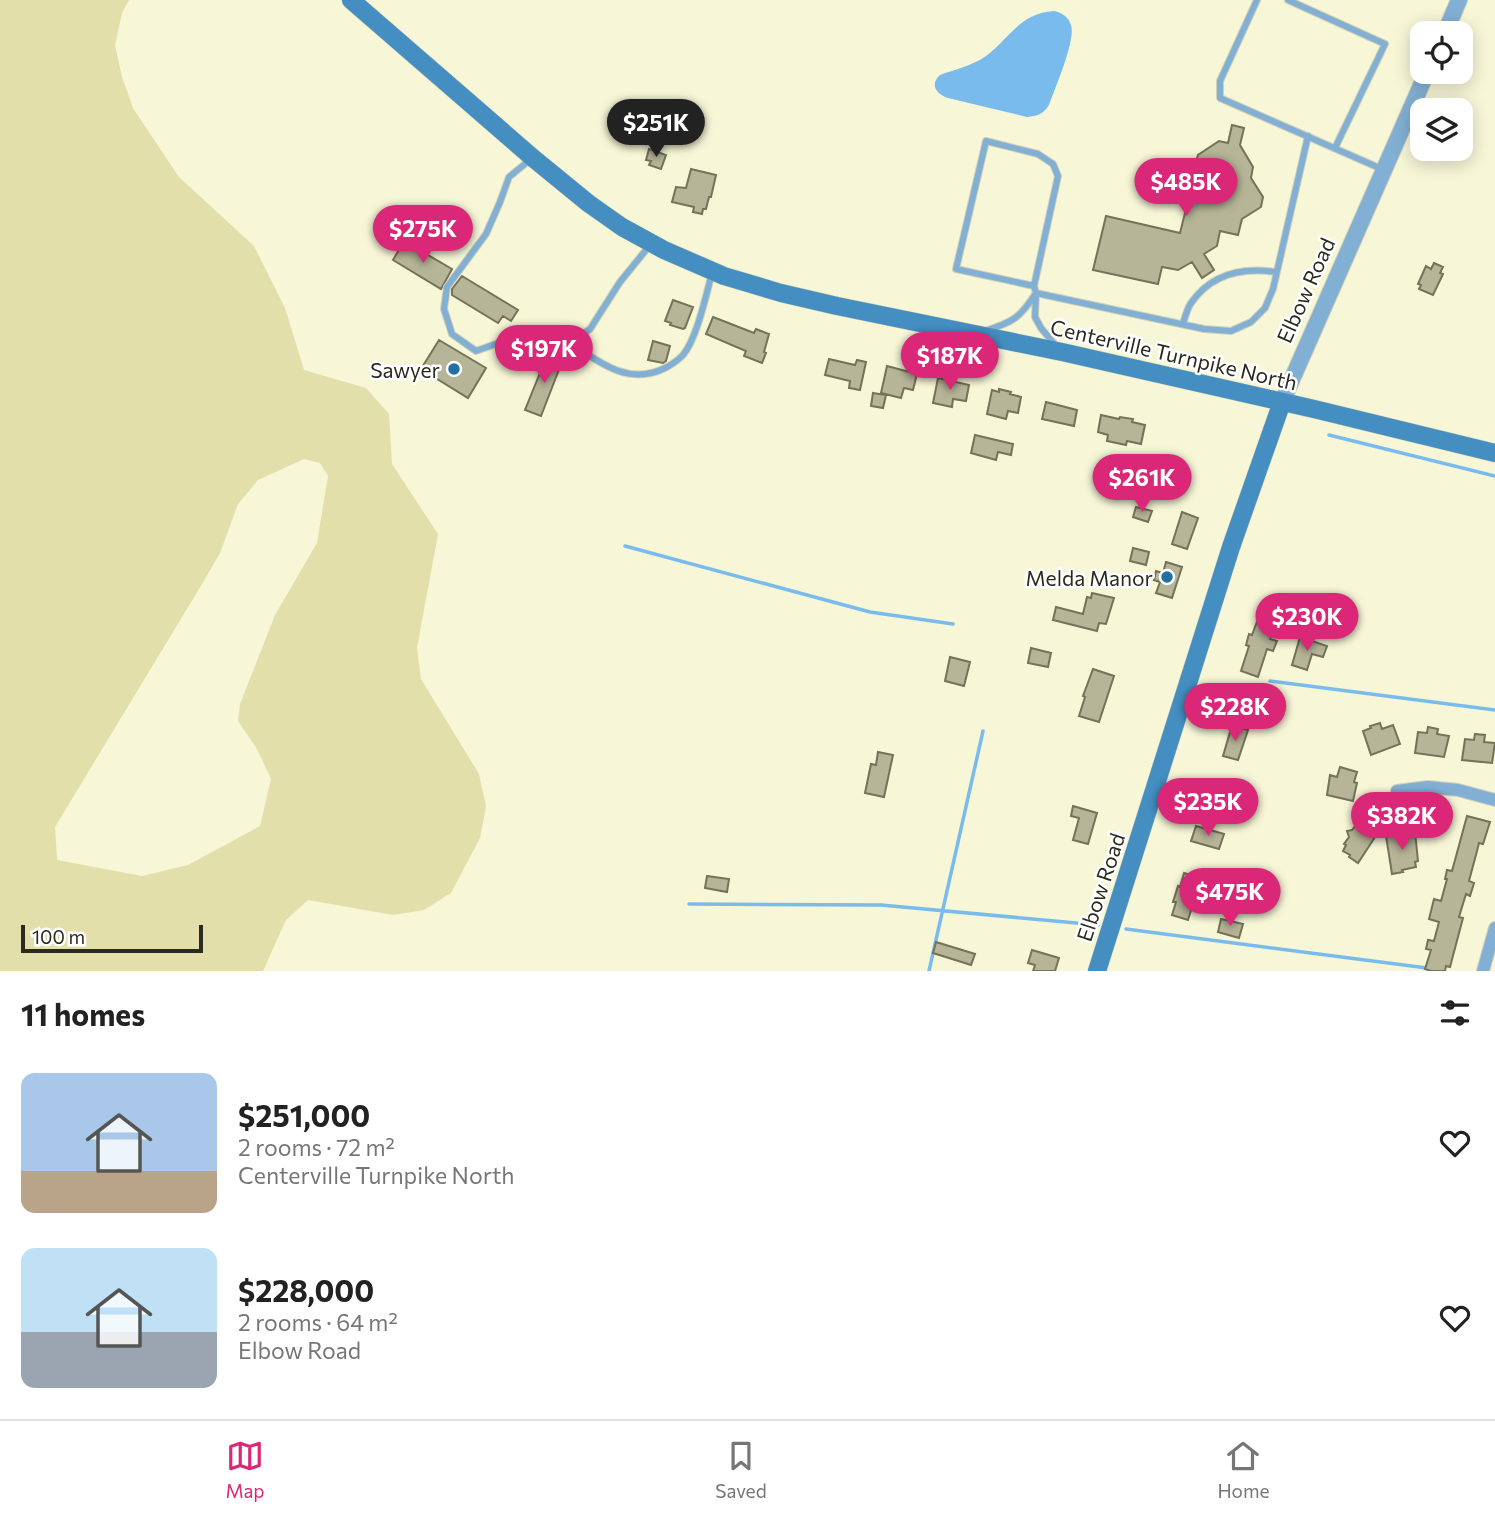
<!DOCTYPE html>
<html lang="en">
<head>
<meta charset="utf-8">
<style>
  :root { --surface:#fff; --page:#f6f6f6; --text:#222; --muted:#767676; --line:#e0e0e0; --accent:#db2777 }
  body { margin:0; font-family:Commissioner,sans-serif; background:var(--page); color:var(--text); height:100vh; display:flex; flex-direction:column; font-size:26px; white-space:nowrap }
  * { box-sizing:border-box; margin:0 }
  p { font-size:23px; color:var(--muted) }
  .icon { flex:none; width:38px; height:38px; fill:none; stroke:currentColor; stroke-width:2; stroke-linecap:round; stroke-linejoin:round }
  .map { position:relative; height:971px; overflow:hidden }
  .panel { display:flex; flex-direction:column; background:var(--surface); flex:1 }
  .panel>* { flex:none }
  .buttons { position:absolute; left:1410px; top:21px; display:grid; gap:14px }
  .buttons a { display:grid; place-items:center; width:63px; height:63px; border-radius:14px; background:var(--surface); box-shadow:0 4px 18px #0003; font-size:35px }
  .scale { position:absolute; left:21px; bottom:18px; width:182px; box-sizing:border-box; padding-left:7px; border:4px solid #2b2a1f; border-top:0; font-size:19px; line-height:24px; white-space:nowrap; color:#2b2a1f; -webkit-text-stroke:5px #fff; paint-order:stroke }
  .price { position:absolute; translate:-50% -60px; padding:0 16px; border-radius:24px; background:var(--accent); color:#fff; font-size:23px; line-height:46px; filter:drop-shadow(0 2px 4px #0008) }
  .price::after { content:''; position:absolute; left:50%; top:42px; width:21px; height:16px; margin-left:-10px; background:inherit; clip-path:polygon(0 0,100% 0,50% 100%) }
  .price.current { background:#222; color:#fff }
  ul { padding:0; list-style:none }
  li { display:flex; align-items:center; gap:21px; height:175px; padding:0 21px }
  li span { display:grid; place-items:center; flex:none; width:196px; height:140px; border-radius:14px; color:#555 }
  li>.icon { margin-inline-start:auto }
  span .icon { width:84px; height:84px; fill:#fffc; stroke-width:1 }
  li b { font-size:30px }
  h2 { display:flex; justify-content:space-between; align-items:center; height:84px; padding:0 21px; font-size:30px }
  .dock { display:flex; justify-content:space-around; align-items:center; height:98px; border-top:2px solid var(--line); background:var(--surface); font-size:19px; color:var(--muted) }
  .dock a { display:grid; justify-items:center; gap:4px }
  .dock .current { color:var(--accent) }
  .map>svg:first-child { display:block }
</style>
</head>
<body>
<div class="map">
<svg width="1495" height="971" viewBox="0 0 1495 971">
  <rect width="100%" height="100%" fill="#f7f6d7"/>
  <path fill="#e3dfab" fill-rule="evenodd" d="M0,0H129L122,13L115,45L122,77L133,108L179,177L254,246L285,308L304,370L366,388L389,414L392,464L438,534L417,648L421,679L479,774L486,806L480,838L451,893L424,910L393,915L308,900L286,920L263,971H0ZM304,459L320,463L328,476L317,543L275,615L240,704L238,721L257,749L271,779L260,826L188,865L142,876L57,860L55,827L202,584L220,553L238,504L258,480Z"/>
  <path fill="#79bbed" d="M1054,11C1062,13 1068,16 1071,25C1076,40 1055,88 1049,105C1043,114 1038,116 1027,117L948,98C937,94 929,85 940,75C956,69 972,66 986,56C1011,37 1020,13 1054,11Z"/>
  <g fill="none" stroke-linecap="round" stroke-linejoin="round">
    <path stroke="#79bbed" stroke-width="3.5" d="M1329,435L1495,476
      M625,546L870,612L953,624
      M1270,681L1495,710
      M689,904L881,905L1098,925
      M1126,929L1427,968
      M929,971L983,731"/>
  </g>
  <path fill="#b6b598" stroke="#747257" stroke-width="2" d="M1232,125L1244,128L1240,145L1253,167L1251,178L1263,197L1261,207L1242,219L1238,235L1220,231L1217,246L1204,254L1214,270L1202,278L1192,262L1178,270L1162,267L1158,284L1093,270L1106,216L1180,233L1186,209L1173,187L1175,178L1195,165L1198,155L1219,141L1228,143Z
    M649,149L666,155L661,169L649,165L651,161L646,160Z
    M691,169L716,175L711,197H709L706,209H703L702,214L693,212L694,207L672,202L676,187L686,188Z
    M404,241L452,269L441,289L393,260Z
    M1434,263L1443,267L1440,273L1443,274L1433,295L1419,289L1421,285L1418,284L1426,266L1431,269Z
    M462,276L518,310L511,321L503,316L498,323L452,295V289Z
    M673,300L693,307L685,328L683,329L670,325L671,323L665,321Z
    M713,317L754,333L756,329L769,334L764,352L766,353L762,363L744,356L746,351L706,334Z
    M439,340L486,368L468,398L421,369Z
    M653,341L670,346L666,361L663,363L648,360Z
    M548,353L563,359L541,416L525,410Z
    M829,359L855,365L857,360L866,362L860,390L849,388L850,381L825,375Z
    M887,366L917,374L913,390L904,388L901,398L881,393Z
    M938,378L969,385L966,401L953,399L952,407L933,403Z
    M999,389L1011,392L1010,394L1021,397L1018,413L1008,411L1006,419L987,414L992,390L999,392Z
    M873,393L886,395L883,408L871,406Z
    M1046,402L1077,410L1074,426L1042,419Z
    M1101,415L1119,419L1120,417L1133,419L1132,422L1145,425L1141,444L1127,441L1126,445L1107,441L1108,435L1098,432Z
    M975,435L1013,444L1011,455L998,452L996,460L971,453Z
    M1136,507L1152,511L1148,522L1133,517Z
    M1182,512L1198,518L1187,549L1172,544Z
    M1133,548L1149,552L1146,565L1130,561Z
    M1166,562L1182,567L1172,598L1156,593L1160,582L1154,580L1156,571L1163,573Z
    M1092,593L1114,598L1106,624L1099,623L1097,631L1053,620L1056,607L1083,614L1087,597L1091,598Z
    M1258,619L1275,625L1270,639L1277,641L1273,651L1267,649L1258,677L1241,671L1249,646L1246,645L1249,634L1252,635Z
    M1300,637L1327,646L1323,657L1312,654L1307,670L1292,665Z
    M1031,648L1051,653L1048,667L1028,663Z
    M950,657L970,662L964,686L945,681Z
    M1093,669L1114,676L1099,722L1079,716L1085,697L1083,696Z
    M1258,695L1271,699L1266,714L1253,709Z
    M1380,723L1382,729L1393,725L1400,744L1371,755L1363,731L1371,728L1370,726Z
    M1232,725L1248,730L1238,760L1223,756Z
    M1428,727L1438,729L1437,734L1449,736L1444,757L1415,753L1418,732L1427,733Z
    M1475,734L1485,735L1484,742L1495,743L1492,763L1462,760L1465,739L1474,740Z
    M878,752L893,755L884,797L865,793L871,764L876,765Z
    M1340,767L1357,772L1354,782L1357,783L1353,801L1327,795L1330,775L1337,777Z
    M1073,806L1097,813L1088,844L1073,840L1079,818L1071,816Z
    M1467,816L1490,822L1483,844L1479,843L1477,851L1469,881L1474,883L1470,896L1466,894L1459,917L1463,918L1450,967L1446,966L1445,971H1431L1425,969L1431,950L1426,949L1428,940L1434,941L1439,922L1429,919L1434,899L1441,901L1447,879H1445L1447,870L1452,871Z
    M1356,825L1365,829L1366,827L1377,834L1358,863L1349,857L1350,855L1343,851L1346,845L1344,844L1349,837L1347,831L1352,830Z
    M1196,826L1224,834L1219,849L1191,841Z
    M1415,832L1418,861L1415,862L1416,867L1402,870L1403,872L1392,874L1386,836Z
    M1184,873L1201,878L1188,920L1172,915L1176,902H1173L1178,886L1180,887Z
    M707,876L729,879L727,892L705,888Z
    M1221,919L1243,924L1239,938L1218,932Z
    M936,942L975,954L971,965L933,953Z
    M1032,950L1059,958L1055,971H1033L1035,965L1028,963Z"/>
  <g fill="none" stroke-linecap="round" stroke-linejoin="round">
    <defs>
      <path id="service" d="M1257,0L1220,81V98L1384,170
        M1288,0L1385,44L1335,148
        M986,141L1038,154L1053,164L1058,176L1034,286L956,269Z
        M531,159L509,177L500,202L486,234L447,287L444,309L452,334L476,351L501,342L528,337L571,343L590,329L620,282L650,245
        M1034,286L1036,293L1204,329L1231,331L1251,322L1265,308L1273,289L1308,136
        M1183,324C1185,317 1187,309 1191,303C1212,273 1243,267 1276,272
        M985,331C1013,322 1020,318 1036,293L1035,317L1041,328L1056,346
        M571,343C600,363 629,386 665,368C671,365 678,360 683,355C697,338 706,295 712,273"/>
      <path id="minor" d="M1397,791L1428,787L1458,790L1495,800
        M1483,971L1495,928"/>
      <path id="tertiary" d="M1445,33L1459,0
        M1282,402L1427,72"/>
      <path id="secondary" d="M351,0L533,158L588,203L622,227L664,250L724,276L781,293L837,306L1062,352L1314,409L1495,453
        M1097,971L1231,547L1282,402"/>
    </defs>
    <use href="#service" stroke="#d2d1b6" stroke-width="8"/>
    <use href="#minor" stroke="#d2d1b6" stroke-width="14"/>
    <use href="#tertiary" stroke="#d2d1b6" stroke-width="18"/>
    <use href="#secondary" stroke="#d2d1b6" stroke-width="19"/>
    <use href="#service" stroke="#82b0d4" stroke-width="6"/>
    <use href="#minor" stroke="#82b0d4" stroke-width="12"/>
    <use href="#tertiary" stroke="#82b0d4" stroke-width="16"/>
    <use href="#secondary" stroke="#448ec2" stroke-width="18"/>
  </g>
  <g fill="#2270a2" stroke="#fff" stroke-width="2.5">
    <circle cx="454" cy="369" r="7"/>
    <circle cx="1167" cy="577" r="7"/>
  </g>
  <g text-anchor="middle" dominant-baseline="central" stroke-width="5" stroke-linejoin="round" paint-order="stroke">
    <g font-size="21" fill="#2b2a1f" stroke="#fff">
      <text transform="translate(1305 290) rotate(-66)">Elbow Road</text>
      <text transform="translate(1174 354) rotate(13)">Centerville Turnpike North</text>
      <text transform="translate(1100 887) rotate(-72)">Elbow Road</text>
    </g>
    <g font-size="21" fill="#2b2a1f" stroke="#fff" text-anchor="end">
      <text x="440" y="369">Sawyer</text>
      <text x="1153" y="577">Melda Manor</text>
    </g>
  </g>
</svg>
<div class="buttons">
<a><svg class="icon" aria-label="locate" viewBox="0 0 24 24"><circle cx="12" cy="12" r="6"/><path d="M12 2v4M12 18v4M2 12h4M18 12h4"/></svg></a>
<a><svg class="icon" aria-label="layers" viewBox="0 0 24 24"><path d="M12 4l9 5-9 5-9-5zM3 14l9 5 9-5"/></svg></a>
</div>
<div class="scale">100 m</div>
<b class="price current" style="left:656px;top:159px">$251K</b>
<b class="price" style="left:1186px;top:218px">$485K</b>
<b class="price" style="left:423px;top:265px">$275K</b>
<b class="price" style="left:544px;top:385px">$197K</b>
<b class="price" style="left:950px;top:392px">$187K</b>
<b class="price" style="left:1142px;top:514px">$261K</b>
<b class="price" style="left:1307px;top:653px">$230K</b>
<b class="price" style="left:1235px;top:743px">$228K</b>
<b class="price" style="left:1208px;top:838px">$235K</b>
<b class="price" style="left:1402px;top:852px">$382K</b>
<b class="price" style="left:1230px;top:928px">$475K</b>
</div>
<section class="panel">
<h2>11 homes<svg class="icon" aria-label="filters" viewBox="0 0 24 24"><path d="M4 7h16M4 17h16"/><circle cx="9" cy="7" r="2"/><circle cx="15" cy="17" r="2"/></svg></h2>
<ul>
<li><span style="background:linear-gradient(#a9c7e8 70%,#b9a48a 0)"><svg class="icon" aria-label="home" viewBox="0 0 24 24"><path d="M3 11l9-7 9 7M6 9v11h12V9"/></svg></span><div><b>$251,000</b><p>2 rooms · 72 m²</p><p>Centerville Turnpike North</p></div><svg class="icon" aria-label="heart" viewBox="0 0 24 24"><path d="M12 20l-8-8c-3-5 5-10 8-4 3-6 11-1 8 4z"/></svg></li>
<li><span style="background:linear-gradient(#bfe0f5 60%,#9aa5b1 0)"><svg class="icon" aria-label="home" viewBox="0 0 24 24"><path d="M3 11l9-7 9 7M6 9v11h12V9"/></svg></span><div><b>$228,000</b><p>2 rooms · 64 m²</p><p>Elbow Road</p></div><svg class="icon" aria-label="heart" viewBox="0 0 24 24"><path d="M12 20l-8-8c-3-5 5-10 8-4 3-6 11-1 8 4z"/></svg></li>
</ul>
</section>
<nav class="dock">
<a class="current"><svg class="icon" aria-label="map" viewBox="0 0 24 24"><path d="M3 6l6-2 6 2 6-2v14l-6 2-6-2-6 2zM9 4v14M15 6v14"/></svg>Map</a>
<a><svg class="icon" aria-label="saved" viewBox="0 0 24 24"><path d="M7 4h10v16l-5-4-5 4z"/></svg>Saved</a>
<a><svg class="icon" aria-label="home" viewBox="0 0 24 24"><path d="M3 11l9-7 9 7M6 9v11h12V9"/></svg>Home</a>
</nav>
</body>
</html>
